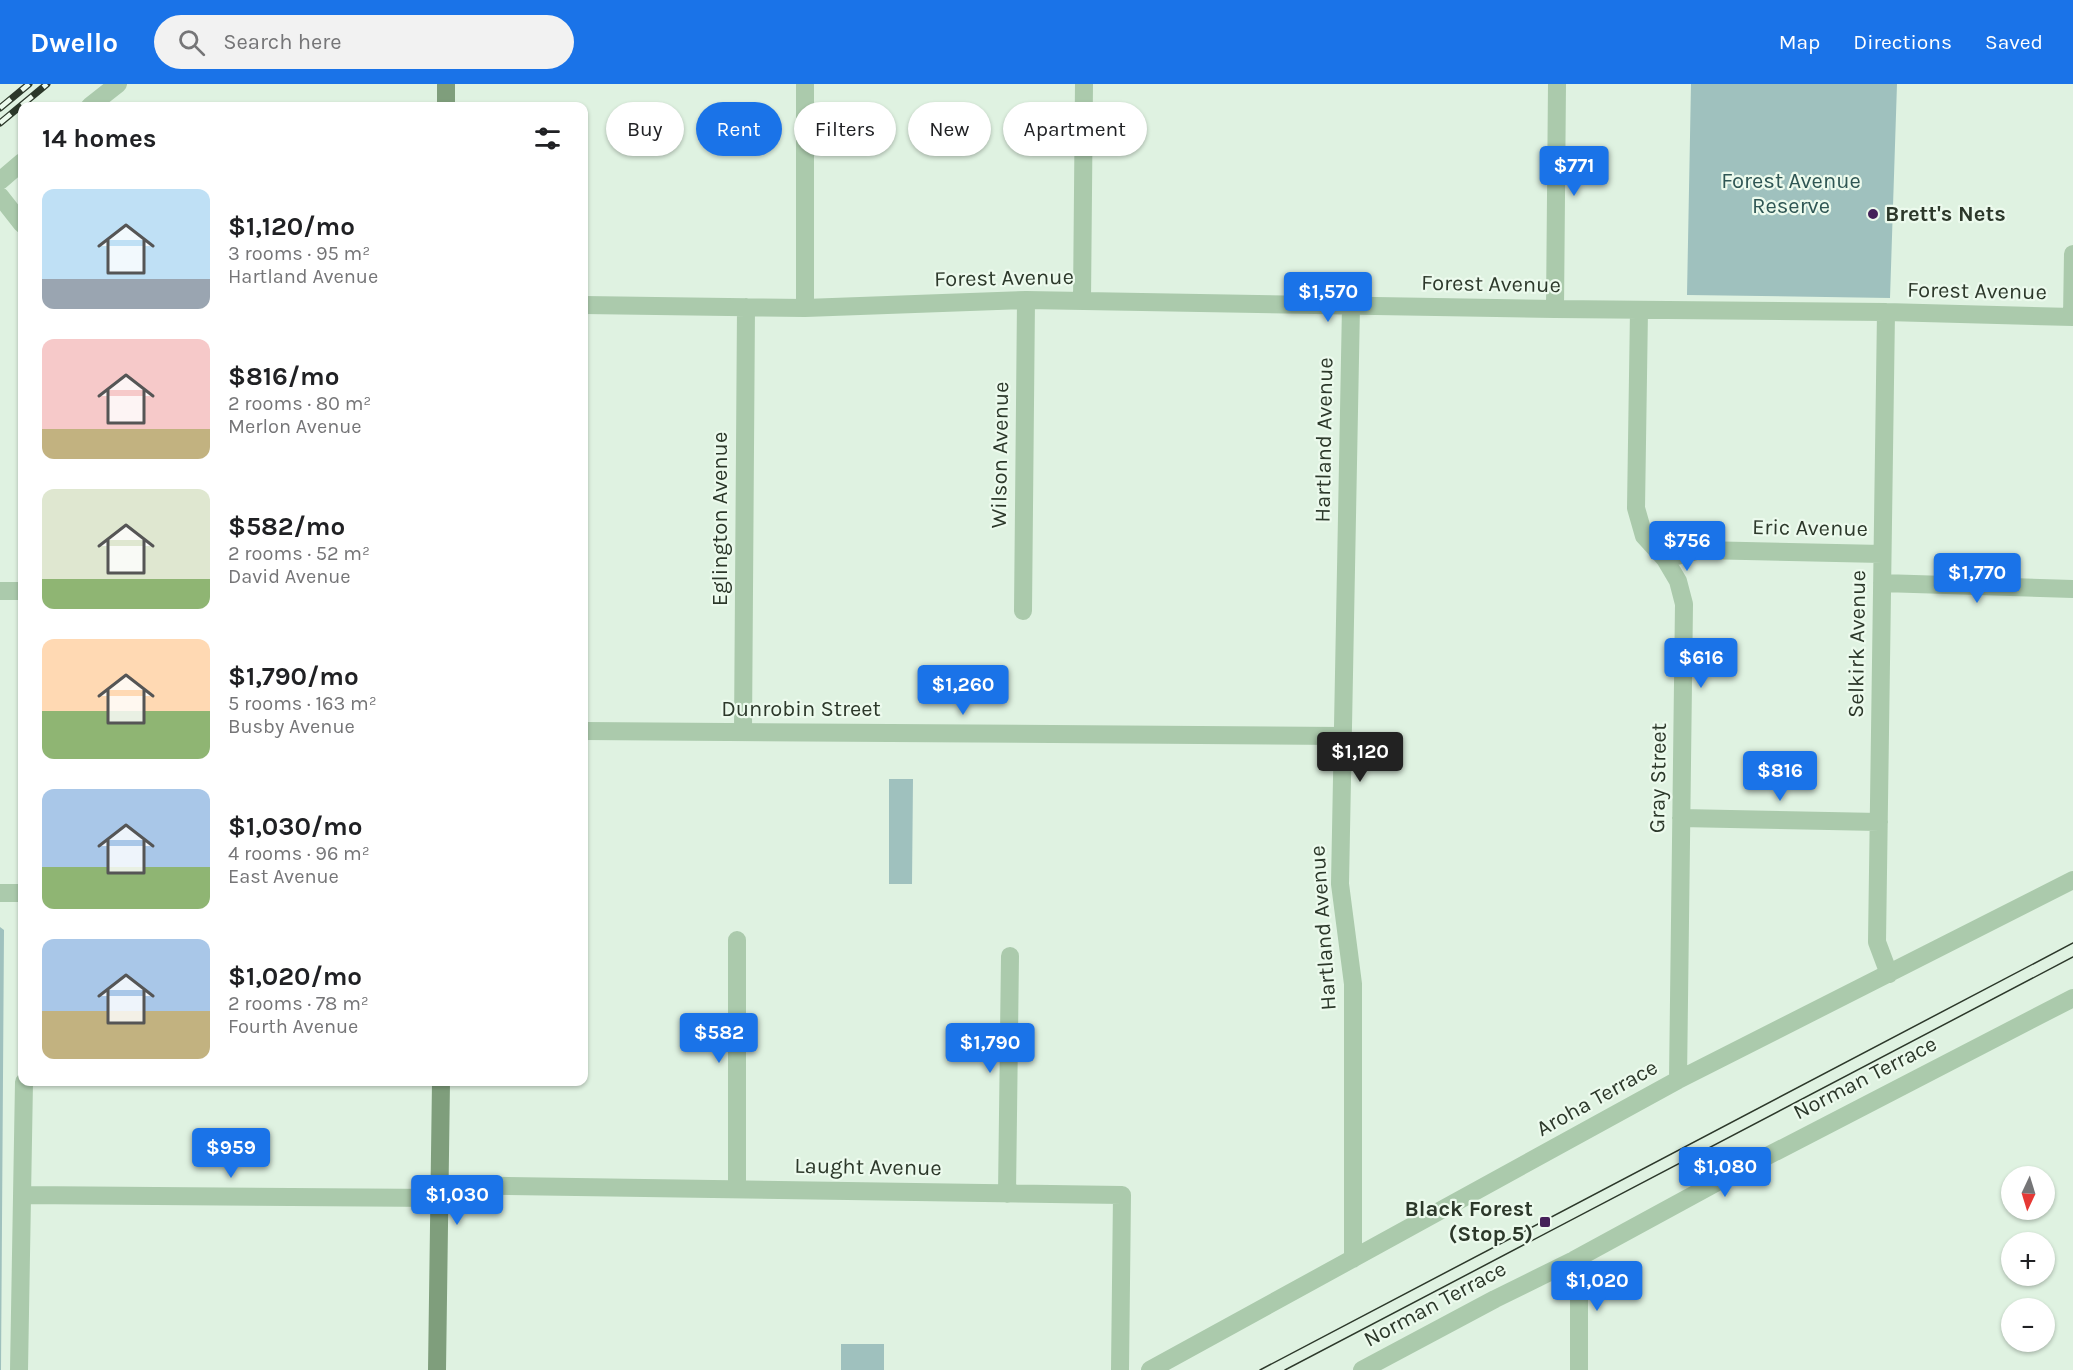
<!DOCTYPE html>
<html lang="en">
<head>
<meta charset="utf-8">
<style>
  :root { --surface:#fff; --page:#f2f2f2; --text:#202124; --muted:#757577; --accent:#1a73e8 }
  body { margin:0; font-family:Karla,sans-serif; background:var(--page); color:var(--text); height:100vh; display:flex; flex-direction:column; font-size:22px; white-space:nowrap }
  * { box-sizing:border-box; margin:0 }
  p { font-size:20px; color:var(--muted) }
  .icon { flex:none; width:33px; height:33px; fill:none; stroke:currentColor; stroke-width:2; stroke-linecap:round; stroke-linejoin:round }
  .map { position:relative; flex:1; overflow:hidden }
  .details { position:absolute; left:18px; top:18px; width:570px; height:984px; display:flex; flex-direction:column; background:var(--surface); border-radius:12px; box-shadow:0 2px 4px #0004 }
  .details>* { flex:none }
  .banner { position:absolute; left:606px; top:18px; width:570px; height:54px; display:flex; gap:12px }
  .needle { width:39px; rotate:184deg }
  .tools { position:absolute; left:2001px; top:1082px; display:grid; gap:12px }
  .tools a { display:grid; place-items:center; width:54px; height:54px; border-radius:50%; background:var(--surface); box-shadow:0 2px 4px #0004; font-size:30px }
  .price { position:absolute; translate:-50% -51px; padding:0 14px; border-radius:6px; background:var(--accent); color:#fff; font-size:20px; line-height:39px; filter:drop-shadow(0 2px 3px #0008) }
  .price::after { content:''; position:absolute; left:50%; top:36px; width:18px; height:14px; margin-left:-9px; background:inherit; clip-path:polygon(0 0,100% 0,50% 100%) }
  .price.active { background:#222; color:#fff }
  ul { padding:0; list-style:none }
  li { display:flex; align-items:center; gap:18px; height:150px; padding:0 24px }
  li span { display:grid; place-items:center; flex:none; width:168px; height:120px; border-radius:12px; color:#555 }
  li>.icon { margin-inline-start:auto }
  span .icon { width:72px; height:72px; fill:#fffc; stroke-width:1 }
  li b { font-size:26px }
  h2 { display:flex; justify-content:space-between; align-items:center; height:72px; padding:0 24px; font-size:26px }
  .pill { padding:0 21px; border-radius:27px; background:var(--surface); box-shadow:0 2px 4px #0004; font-size:21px; line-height:54px }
  .pill.active { background:var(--accent); color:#fff }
  header { display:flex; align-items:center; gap:36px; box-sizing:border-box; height:84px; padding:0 30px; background:var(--accent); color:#fff }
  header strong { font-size:28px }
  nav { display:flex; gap:33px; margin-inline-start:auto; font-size:21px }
  .search { width:420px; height:54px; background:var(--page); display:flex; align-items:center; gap:15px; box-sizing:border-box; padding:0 21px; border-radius:33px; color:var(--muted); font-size:22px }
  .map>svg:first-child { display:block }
</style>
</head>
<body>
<header>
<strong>Dwello</strong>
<div class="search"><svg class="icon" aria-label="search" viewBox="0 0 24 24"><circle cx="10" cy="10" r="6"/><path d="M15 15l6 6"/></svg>Search here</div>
<nav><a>Map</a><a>Directions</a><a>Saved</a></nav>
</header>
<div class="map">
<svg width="2073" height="1286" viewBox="0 0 2073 1286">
  <rect width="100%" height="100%" fill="#dff2e1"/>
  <path fill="#9fc1be" d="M1691,0H1897L1890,214L1687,211Z
    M889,695H913L912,800H889Z
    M0,843L4,846L1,1286H0Z
    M841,1260H884V1286H841Z"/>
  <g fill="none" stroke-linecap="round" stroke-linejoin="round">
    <path stroke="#abcaac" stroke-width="18" d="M90,22L118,0
      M0,97L22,78
      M0,112L22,140
      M1082,217L1084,0
      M584,221L805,224L1026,216L1555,225L1886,228L2073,233
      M1351,222L1340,800L1353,900V1175
      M805,224V0
      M1555,225L1557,0
      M1639,226L1636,424L1644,452L1665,475L1678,497L1684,520L1678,996
      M1886,228L1877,858L1889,890
      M2072,233L2073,170
      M1665,475L1700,466L1882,470
      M1882,499L2073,505
      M0,507H22
      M1023,527L1026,216
      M584,647L1343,652
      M743,648L746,223
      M1681,734L1879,738
      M0,809H22
      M439,1101L1122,1111L1120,1286
      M737,1105V856
      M1007,1110L1010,872
      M22,1111L439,1114
      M1574,1176L1579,1201V1286
      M19,1286L24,998
      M1150,1286L1678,996L2073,796
      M1362,1286L1495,1215L1574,1176L1721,1096L2073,914"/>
    <path stroke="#7f9e7c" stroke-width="18" d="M446,22V0
      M437,1286L441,998"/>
    <path stroke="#2c382a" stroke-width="1.5" d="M1260,1286L2073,859
      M1285,1286L2073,873"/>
    <defs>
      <path id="rail" d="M0,24L29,0
        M0,39L47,0"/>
    </defs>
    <use href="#rail" stroke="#2c382a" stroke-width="7"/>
    <use href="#rail" stroke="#ecfaed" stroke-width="4.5" stroke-dasharray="14" stroke-linecap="butt"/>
  </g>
  <g fill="#452159" stroke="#ecfaed" stroke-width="2">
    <circle cx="1873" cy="130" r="6"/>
    <rect x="1539" y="1132" width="12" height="12" rx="3"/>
  </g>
  <g text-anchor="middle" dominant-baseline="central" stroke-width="4.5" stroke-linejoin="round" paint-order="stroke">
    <g font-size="22" fill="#2f5654" stroke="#ecfaed">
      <text x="1791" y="97">Forest Avenue<tspan x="1791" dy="25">Reserve</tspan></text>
    </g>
    <g font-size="22" font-weight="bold" fill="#2c382a" stroke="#ecfaed" text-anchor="start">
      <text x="1885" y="130">Brett's Nets</text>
      <text x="1533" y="1125" text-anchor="end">Black Forest<tspan x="1533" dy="25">(Stop 5)</tspan></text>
    </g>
    <g font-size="22" fill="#2c382a" stroke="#ecfaed">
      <text transform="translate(1004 194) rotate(-1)">Forest Avenue</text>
      <text transform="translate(1491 200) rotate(1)">Forest Avenue</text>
      <text transform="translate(1977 207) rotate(1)">Forest Avenue</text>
      <text transform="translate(1324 356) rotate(-89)">Hartland Avenue</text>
      <text transform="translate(1000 371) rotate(-89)">Wilson Avenue</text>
      <text transform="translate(720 435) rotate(-90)">Eglington Avenue</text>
      <text transform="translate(1810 444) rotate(1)">Eric Avenue</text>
      <text transform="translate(1857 560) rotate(-89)">Selkirk Avenue</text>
      <text x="801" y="625">Dunrobin Street</text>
      <text transform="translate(1658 694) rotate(-89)">Gray Street</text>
      <text transform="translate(1323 844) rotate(-94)">Hartland Avenue</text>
      <text transform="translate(1865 994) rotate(-27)">Norman Terrace</text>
      <text transform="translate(1597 1014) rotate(-29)">Aroha Terrace</text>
      <text transform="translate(868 1083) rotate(1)">Laught Avenue</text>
      <text transform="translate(1435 1220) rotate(-28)">Norman Terrace</text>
    </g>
  </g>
</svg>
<div class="tools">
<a><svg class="needle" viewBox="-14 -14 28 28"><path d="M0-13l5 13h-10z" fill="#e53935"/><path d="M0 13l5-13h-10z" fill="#757577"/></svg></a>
<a>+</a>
<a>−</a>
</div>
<b class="price" style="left:1574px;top:113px">$771</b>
<b class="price" style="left:1328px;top:239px">$1,570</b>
<b class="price" style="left:1687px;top:488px">$756</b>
<b class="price" style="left:1977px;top:520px">$1,770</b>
<b class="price" style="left:1701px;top:605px">$616</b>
<b class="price" style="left:963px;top:632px">$1,260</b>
<b class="price active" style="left:1360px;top:699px">$1,120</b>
<b class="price" style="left:1780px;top:718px">$816</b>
<b class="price" style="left:719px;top:980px">$582</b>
<b class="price" style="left:990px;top:990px">$1,790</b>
<b class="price" style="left:231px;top:1095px">$959</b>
<b class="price" style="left:1725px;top:1114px">$1,080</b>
<b class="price" style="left:457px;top:1142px">$1,030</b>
<b class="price" style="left:1597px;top:1228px">$1,020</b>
<div class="banner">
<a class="pill">Buy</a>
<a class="pill active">Rent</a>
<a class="pill">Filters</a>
<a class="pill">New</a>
<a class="pill">Apartment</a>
</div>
<section class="details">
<h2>14 homes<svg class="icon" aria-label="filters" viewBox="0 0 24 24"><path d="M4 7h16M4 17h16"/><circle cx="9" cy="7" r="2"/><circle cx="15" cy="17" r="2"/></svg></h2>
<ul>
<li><span style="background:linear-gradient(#bfe0f5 75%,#9aa5b1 0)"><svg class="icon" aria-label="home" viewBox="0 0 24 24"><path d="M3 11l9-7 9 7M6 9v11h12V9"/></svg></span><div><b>$1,120/mo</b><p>3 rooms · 95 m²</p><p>Hartland Avenue</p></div></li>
<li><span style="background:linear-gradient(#f6c9c9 75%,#c2b280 0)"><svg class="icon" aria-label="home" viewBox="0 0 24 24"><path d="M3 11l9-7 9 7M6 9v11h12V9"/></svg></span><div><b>$816/mo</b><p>2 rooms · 80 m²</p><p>Merlon Avenue</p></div></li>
<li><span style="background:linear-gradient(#dfe7d0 75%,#8fb573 0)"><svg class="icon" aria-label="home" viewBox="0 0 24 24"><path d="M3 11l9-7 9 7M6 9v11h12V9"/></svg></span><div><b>$582/mo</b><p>2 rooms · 52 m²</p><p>David Avenue</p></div></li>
<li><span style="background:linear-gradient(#ffd9b3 60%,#8fb573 0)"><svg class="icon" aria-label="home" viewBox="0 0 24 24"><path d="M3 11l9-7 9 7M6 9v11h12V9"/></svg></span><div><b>$1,790/mo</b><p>5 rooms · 163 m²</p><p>Busby Avenue</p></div></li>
<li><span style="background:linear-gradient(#a9c7e8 65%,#8fb573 0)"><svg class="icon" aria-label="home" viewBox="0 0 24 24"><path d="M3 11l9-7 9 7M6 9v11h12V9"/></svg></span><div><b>$1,030/mo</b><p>4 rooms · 96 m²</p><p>East Avenue</p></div></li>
<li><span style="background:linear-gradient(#a9c7e8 60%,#c2b280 0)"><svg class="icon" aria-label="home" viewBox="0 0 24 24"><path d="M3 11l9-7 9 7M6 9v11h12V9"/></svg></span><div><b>$1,020/mo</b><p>2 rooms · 78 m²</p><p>Fourth Avenue</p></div></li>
</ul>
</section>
</div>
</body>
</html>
